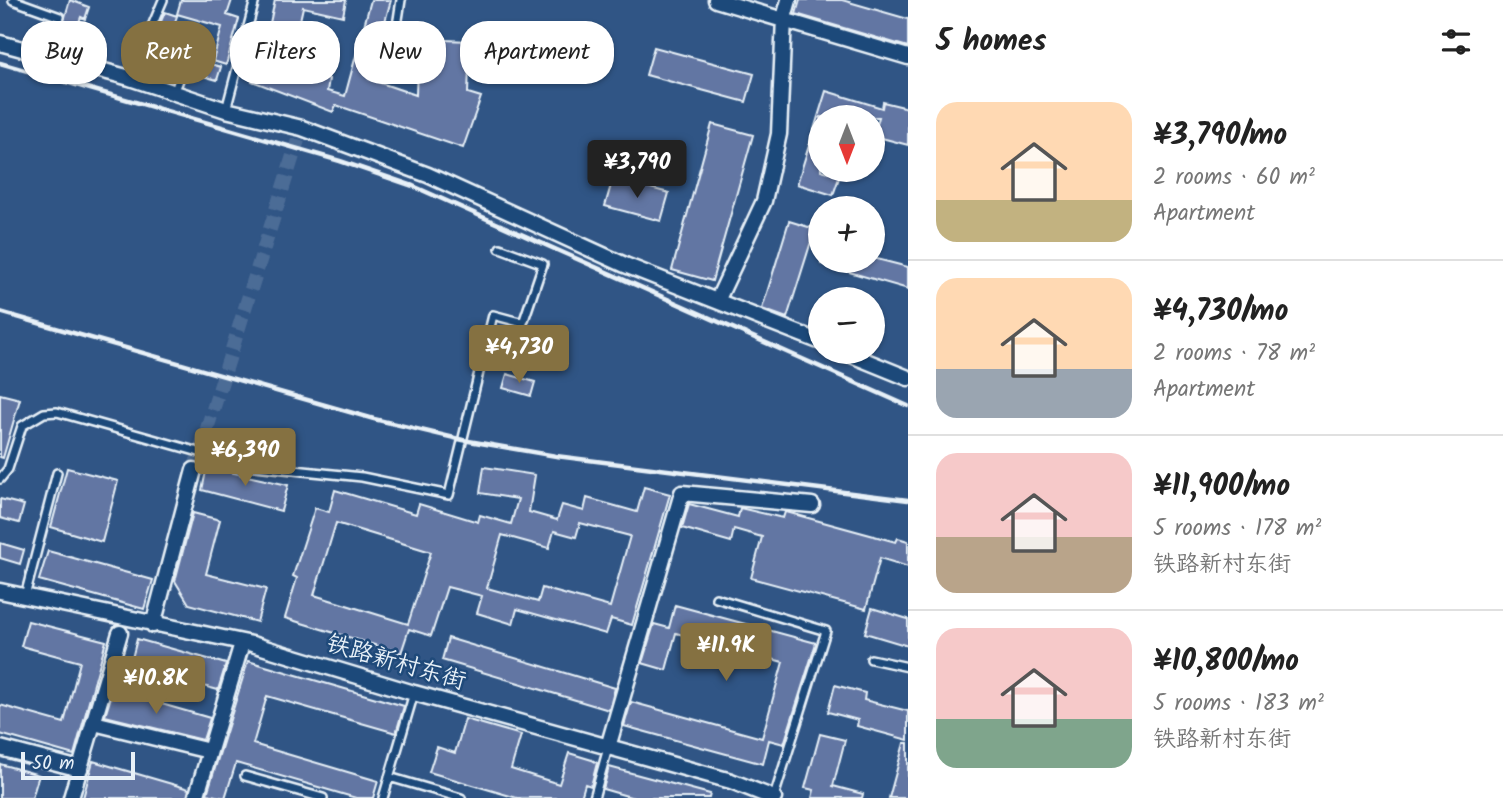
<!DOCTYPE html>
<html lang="en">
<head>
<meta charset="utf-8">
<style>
  :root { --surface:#fff; --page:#f6f6f6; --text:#222; --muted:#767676; --line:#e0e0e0; --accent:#857141 }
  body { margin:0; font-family:Kalam,"LXGW WenKai TC",sans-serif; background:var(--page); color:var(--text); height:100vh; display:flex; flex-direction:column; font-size:26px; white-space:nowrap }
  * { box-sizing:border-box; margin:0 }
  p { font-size:23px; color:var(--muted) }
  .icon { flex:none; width:38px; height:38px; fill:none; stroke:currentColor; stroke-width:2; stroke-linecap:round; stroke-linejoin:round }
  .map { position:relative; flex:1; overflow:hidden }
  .panel { display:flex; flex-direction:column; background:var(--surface); width:595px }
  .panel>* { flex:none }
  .hud { position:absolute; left:21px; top:21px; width:665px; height:63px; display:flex; gap:14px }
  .needle { width:46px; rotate:180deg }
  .controls { position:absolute; left:808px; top:105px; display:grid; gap:14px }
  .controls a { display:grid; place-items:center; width:77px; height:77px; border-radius:50%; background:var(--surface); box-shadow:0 2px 5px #0004; font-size:35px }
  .scale { position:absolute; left:21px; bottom:18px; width:114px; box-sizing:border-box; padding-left:7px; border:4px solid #e8f1f8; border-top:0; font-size:19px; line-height:24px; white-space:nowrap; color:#e8f1f8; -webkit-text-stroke:5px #1f4a7a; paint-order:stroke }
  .price { position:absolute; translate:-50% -60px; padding:0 16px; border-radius:7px; background:var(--accent); color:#fff; font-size:23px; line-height:46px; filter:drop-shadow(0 2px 4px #0008) }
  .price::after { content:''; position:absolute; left:50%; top:42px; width:21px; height:16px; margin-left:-10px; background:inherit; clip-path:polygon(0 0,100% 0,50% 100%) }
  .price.active { background:#222; color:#fff }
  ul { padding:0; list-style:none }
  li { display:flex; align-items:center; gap:21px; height:175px; padding:0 28px }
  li+li { border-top:2px solid var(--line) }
  li span { display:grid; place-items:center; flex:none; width:196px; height:140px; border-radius:21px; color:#555 }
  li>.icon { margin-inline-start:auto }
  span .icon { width:84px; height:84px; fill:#fffc; stroke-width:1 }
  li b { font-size:30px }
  h2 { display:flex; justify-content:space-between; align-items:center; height:84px; padding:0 28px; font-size:30px }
  .tag { padding:0 24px; border-radius:28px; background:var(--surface); box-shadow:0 2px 5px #0004; font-size:24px; line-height:63px }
  .tag.active { background:var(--accent); color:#fff }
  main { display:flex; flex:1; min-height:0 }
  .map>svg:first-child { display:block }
</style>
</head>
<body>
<main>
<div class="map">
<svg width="908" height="798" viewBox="0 0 908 798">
  <rect width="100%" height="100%" fill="#305585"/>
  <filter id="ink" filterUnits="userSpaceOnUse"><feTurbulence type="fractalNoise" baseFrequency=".0143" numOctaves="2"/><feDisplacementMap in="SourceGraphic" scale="14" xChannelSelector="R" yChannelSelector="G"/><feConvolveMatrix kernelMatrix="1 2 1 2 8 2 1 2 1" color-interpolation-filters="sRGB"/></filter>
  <g filter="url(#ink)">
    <path fill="#6276a3" stroke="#e8f1f8" stroke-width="2" fill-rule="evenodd" d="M70,0L89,7L85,19L81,17L70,46L58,41Z
      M181,0H232L227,15L239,19L226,65L213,61L222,27L177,14Z
      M275,0H346L343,16L303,7L298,29L270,23Z
      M371,0H391L369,79L416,95L418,39L470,41L468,93L481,97L463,148L336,105L333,112L252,81L263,53L329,79L327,91L345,96Z
      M800,0H842L908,19V47L796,14Z
      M165,12L177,16L165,52L181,57L176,69L148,61L152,42Z
      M654,47L754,74L746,102L646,75Z
      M193,59L221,67L217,80L189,72Z
      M826,91L882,108L883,102L908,108V145L874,136L879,117H821V170L840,175L833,195L797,184Z
      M712,124L753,135L712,281L672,270Z
      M613,178L669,193L661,221L605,206Z
      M789,221L815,229L787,318L762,309Z
      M873,258L908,267V289L821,264V261H873Z
      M507,374L535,382L531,396L503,388Z
      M0,394L20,399L3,458L0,457Z
      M207,467L288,485L281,511L202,490Z
      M484,467L535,475L529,512L557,520L562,505L584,511L587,498L637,512L644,487L670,494L632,625L611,619L606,634L517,609L513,624L477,613L482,596L447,587L431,636L409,629L401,653L285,618L297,578L293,576L315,508L329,512L335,490L416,514L419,504L478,522L480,515L511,524L518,499L480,493ZM336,523L431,552L408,624L314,595ZM580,523L630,536L610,607L542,588L538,602L487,588L502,535L549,548L554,531L576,537Z
      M67,468L118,481L102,542L51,527Z
      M0,499L24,505L19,523L0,518Z
      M689,504L738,517L740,508L783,518L785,512L790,513L896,542L898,538L908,541V567L880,558L866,609L751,578L762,537L734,529L731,542L682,528Z
      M193,513L220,520L206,574L266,589L257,622L189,604L175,581Z
      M0,543L24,550L20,564L0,558Z
      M48,551L153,580L144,609L39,580Z
      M675,605L816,643L784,744L769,740L763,764L624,726L631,702L762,738L783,662L676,633L666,670L642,663L654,624L669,628Z
      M872,608L908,619V646L865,633Z
      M28,621L106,641L74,755L0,734V705L64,723L80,662L21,646Z
      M448,638L615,688L609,710L442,660Z
      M137,639L226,664L218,690L130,666Z
      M248,661L404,706L396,733L267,696L253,744L378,781L373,798H356L236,763L225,798L207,794Z
      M835,685L865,693L864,700L908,711V740L857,726L858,720L828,712Z
      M113,690L210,718L203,740L105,716Z
      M465,719L521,735L511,769L559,784L569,753L592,760L597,763L591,786L585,784L581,798H517L429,772L437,747L455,753Z
      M820,734L845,740L833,786L863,794L862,798H812L814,790L805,788Z
      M904,743H908V798H889Z
      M93,761L189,789L187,798H83Z
      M0,764L39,775L32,798H0Z
      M609,767L710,794L709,798H634L603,789Z"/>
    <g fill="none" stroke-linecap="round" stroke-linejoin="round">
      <path stroke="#4c6c96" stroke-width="14" stroke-dasharray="14 7" stroke-linecap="butt" d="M194,470L298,140"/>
      <defs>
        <path id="service" d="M13,0L60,17
          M393,52L401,0
          M130,78L163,0
          M174,93L194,40
          M226,110L255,0
          M0,479L8,469L22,426L44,413L57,412L245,465L362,477L449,495L493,315L523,323L543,264L500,248
          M25,596L57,473
          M716,598L826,631L774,797
          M871,659L908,667
          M245,776L323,798
          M389,777L461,798
          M383,798L414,693
          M594,798L608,748"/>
        <path id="minor" d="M716,0L908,57
          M0,43L130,78L226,110L302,128L428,175L625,265L821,342
          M718,299L764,201L779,134L784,18L789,0
          M844,352L908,378
          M0,591L252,644L414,693L731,781L774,798
          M153,625L194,470
          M94,723L209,751
          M608,747L682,493L812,505
          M0,748L80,769
          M71,798L120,633
          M196,798L242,643"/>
      </defs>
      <use href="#service" stroke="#e8f1f8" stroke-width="12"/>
      <use href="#minor" stroke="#e8f1f8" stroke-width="19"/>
      <use href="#service" stroke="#1f4a7a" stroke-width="7"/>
      <use href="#minor" stroke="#1f4a7a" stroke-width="14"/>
      <path stroke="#e8f1f8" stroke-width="4.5" d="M0,63L340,161L413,186L908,406
        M0,312L374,419L463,440L556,456L908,500"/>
    </g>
  </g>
  <g text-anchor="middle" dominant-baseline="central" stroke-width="5" stroke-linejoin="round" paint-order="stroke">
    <g font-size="24" fill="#e8f1f8" stroke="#1f4a7a">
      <text transform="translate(396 663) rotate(16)">铁路新村东街</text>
    </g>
  </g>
</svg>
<div class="controls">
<a><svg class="needle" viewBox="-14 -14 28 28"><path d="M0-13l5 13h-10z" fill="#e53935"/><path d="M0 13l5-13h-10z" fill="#767676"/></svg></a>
<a>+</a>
<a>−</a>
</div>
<div class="scale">50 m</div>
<b class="price active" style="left:637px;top:200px">¥3,790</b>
<b class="price" style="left:519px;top:385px">¥4,730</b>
<b class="price" style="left:245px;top:488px">¥6,390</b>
<b class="price" style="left:726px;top:683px">¥11.9K</b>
<b class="price" style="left:156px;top:716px">¥10.8K</b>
<div class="hud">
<a class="tag">Buy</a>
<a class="tag active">Rent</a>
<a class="tag">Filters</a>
<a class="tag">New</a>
<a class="tag">Apartment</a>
</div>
</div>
<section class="panel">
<h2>5 homes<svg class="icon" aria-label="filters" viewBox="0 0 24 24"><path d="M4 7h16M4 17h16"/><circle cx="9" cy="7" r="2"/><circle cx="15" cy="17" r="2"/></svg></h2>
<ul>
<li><span style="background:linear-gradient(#ffd9b3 70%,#c2b280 0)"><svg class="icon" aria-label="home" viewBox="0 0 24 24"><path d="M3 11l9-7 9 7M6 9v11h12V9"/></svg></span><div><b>¥3,790/mo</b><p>2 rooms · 60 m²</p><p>Apartment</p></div></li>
<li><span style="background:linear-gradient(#ffd9b3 65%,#9aa5b1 0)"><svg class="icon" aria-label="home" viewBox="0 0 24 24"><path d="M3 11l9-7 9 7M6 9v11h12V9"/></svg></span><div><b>¥4,730/mo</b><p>2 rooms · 78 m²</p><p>Apartment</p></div></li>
<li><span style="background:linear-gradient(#f6c9c9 60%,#b9a48a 0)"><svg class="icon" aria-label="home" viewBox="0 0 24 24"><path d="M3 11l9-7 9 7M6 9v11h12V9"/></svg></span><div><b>¥11,900/mo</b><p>5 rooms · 178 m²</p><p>铁路新村东街</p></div></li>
<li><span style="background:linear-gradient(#f6c9c9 65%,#7fa58c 0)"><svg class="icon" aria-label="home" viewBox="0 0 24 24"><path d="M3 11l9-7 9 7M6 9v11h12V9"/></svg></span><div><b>¥10,800/mo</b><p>5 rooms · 183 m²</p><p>铁路新村东街</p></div></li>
</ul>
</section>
</main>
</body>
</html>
